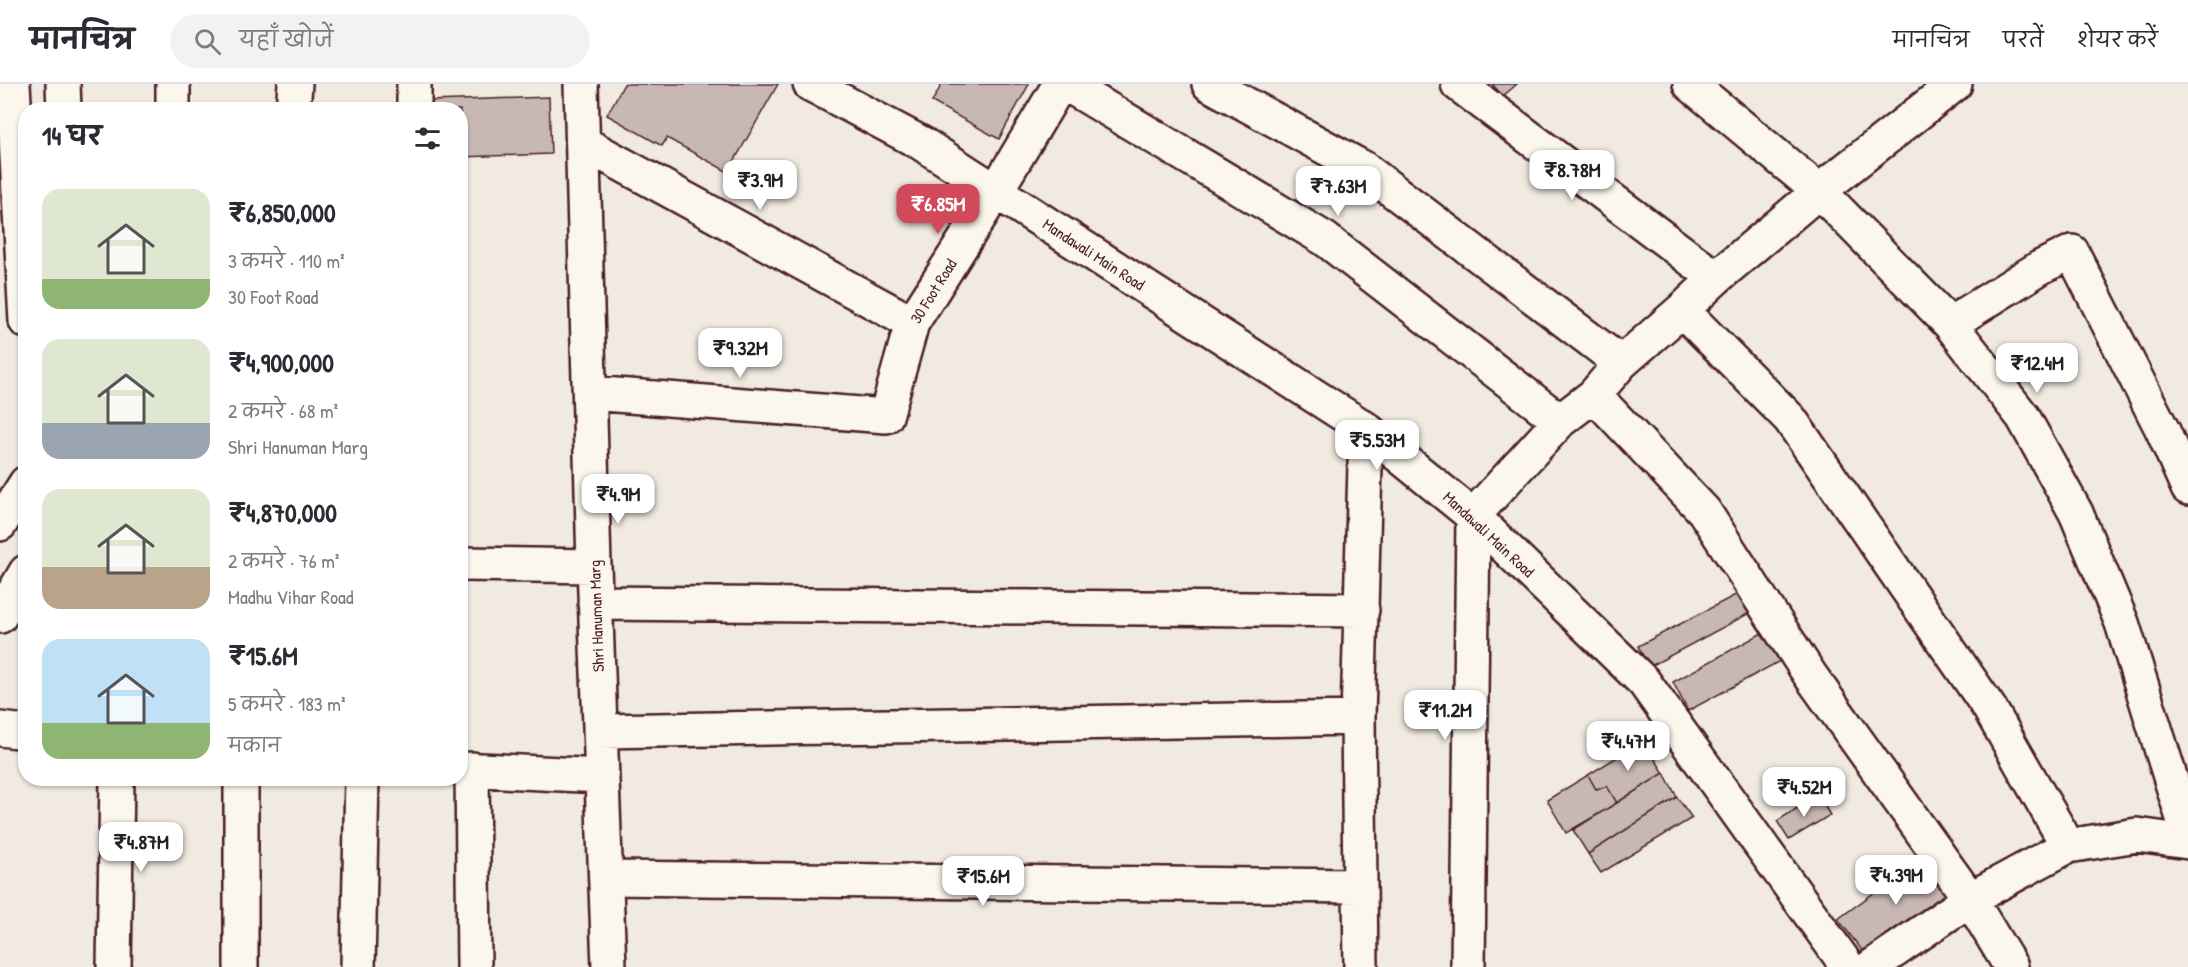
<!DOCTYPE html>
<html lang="hi">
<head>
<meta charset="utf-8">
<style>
  :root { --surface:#fff; --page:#f2f2f3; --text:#2b2b33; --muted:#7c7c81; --line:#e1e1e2; --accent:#d1495b }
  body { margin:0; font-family:"Patrick Hand","Playpen Sans Deva",sans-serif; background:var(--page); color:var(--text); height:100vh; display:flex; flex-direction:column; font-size:22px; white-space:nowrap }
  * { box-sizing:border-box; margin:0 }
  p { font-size:20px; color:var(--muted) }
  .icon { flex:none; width:33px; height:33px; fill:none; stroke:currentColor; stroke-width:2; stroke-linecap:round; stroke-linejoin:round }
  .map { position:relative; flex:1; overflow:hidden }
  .sheet { position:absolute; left:18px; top:18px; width:450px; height:684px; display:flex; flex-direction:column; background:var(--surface); border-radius:24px; box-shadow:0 2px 4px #0004 }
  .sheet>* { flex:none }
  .price { position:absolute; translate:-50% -51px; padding:0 14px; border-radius:12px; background:#fff; color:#222; font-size:20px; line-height:39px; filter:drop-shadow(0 2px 3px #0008) }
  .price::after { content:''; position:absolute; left:50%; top:36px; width:18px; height:14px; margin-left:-9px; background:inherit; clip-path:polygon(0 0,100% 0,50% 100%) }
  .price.selected { background:var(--accent); color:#fff }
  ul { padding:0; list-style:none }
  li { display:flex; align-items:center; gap:18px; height:150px; padding:0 24px }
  li span { display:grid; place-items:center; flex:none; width:168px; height:120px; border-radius:18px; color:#555 }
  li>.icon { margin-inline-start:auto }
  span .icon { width:72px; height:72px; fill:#fffc; stroke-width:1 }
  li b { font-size:26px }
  h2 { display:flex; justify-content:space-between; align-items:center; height:72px; padding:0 24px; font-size:26px }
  header { display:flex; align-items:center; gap:36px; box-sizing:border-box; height:84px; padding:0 30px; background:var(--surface); border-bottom:2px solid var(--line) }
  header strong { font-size:28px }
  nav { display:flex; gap:33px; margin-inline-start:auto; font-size:21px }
  .search { width:420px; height:54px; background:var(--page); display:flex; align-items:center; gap:15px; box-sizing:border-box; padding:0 21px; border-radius:33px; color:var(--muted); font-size:22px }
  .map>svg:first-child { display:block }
</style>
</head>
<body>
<header>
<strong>मानचित्र</strong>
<div class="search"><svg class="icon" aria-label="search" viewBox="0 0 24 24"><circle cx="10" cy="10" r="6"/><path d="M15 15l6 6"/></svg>यहाँ खोजें</div>
<nav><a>मानचित्र</a><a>परतें</a><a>शेयर करें</a></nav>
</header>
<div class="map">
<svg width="2188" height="883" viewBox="0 0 2188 883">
  <rect width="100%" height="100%" fill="#f0eae0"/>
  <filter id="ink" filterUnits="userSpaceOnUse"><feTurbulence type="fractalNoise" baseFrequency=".0167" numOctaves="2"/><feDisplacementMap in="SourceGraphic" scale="12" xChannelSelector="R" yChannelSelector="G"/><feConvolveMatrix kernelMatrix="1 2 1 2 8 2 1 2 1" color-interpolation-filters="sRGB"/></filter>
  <g filter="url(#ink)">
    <path fill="#c8b8b3" stroke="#4a1f2b" stroke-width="1.5" d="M624,0H778L728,88L667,54L662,62L607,31Z
      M942,0H1029L999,55L932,18Z
      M1492,0H1517L1503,12Z
      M549,13L551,70L460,73V26H431V17Z
      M1745,506L1757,525L1649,583L1638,562Z
      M1773,543L1789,572L1688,627L1673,598Z
      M1643,657L1664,689L1617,719L1607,702L1596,705L1588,691Z
      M1664,689L1677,713L1588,770L1573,746Z
      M1588,691L1596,705L1607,702L1617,719L1566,749L1547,716Z
      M1818,711L1830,731L1789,756L1777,737Z
      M1677,713L1692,734L1601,789L1588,770Z
      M1926,771L1954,810L1867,873L1838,835Z"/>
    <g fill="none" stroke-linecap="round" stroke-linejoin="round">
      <defs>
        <path id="minor" d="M13,0L26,237
          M63,0L64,26
          M173,0V26
          M414,0V26
          M581,0L594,482L609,883
          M810,0L921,59L1366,345L1473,432L1644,598L1848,883
          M1066,0L1325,155L1560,337
          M1209,0L1363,84L1621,279
          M1458,0L1716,194
          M1690,0L1819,107L1950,240L2023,333L2076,429L2122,539L2188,750
          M293,26L295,0
          M583,59L912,239
          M1682,226L1790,335L1990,625L2068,762
          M1950,240L2041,183L2072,168L2163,347L2188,404
          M590,309L886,332L912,239L996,107L1060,0
          M1594,311L1704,427L1810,591L1970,815L2011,883
          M0,440L26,399
          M460,480L594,482
          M595,519L1362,526
          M0,532L26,488
          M0,645L26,648
          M600,647L1358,634
          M460,685L601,692
          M472,685L474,883
          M606,794L1360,802
          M114,883L117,694
          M241,883V694
          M358,883L362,694
          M1361,883L1358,634L1366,345
          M1468,883L1473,432L1560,337L1594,311L1621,279L1682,226L1716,194L1819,107L1955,0
          M1871,883L1970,815L2068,762L2137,751L2188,758"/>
      </defs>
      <use href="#minor" stroke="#4a1f2b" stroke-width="38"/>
      <use href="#minor" stroke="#fbf7ec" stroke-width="33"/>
    </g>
  </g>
  <g text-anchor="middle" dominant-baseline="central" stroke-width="5" stroke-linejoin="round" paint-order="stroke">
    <g font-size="16" fill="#4a1f2b" stroke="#fbf7ec">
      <text transform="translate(1094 170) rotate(33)">Mandawali Main Road</text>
      <text transform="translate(933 207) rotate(-58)">30 Foot Road</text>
      <text transform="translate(1489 450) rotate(43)">Mandawali Main Road</text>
      <text transform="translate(596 532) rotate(-92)">Shri Hanuman Marg</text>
    </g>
  </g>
</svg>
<b class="price" style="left:1572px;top:117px">₹8.78M</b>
<b class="price" style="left:760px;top:127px">₹3.9M</b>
<b class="price" style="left:1338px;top:133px">₹7.63M</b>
<b class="price selected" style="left:938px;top:151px">₹6.85M</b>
<b class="price" style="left:740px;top:295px">₹9.32M</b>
<b class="price" style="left:2037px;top:310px">₹12.4M</b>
<b class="price" style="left:1377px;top:387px">₹5.53M</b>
<b class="price" style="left:618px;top:441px">₹4.9M</b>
<b class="price" style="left:1445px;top:657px">₹11.2M</b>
<b class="price" style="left:1628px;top:688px">₹4.47M</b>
<b class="price" style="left:1804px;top:734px">₹4.52M</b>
<b class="price" style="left:141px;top:789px">₹4.87M</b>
<b class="price" style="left:1896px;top:822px">₹4.39M</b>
<b class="price" style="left:983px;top:823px">₹15.6M</b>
<section class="sheet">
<h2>14 घर<svg class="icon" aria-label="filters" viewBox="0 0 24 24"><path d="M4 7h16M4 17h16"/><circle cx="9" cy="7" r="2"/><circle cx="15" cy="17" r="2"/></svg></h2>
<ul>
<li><span style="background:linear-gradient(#dfe7d0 75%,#8fb573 0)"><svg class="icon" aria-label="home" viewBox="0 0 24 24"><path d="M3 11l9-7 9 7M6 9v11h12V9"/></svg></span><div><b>₹6,850,000</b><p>3 कमरे · 110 m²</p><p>30 Foot Road</p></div></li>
<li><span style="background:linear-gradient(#dfe7d0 70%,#9aa5b1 0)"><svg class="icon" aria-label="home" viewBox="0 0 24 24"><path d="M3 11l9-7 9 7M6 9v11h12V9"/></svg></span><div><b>₹4,900,000</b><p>2 कमरे · 68 m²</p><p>Shri Hanuman Marg</p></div></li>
<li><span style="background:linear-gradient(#dfe7d0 65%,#b9a48a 0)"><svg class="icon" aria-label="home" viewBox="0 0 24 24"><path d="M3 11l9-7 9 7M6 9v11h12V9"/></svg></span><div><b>₹4,870,000</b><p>2 कमरे · 76 m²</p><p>Madhu Vihar Road</p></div></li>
<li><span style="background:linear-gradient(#bfe0f5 70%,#8fb573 0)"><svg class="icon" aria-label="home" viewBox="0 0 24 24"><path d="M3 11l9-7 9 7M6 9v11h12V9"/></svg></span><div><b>₹15.6M</b><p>5 कमरे · 183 m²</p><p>मकान</p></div></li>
</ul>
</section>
</div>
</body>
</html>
